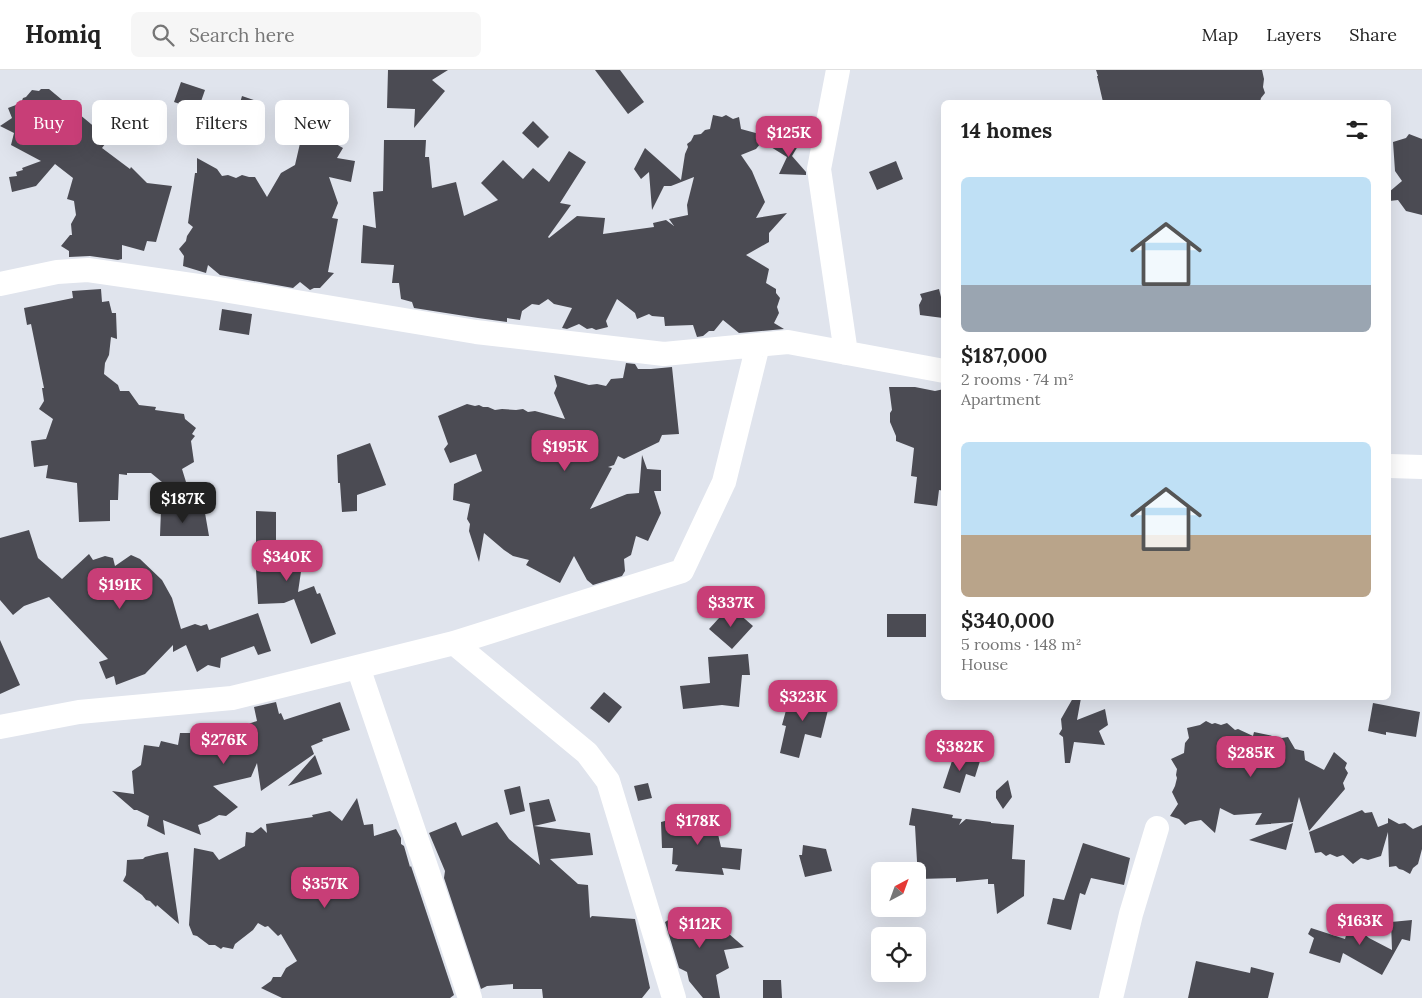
<!DOCTYPE html>
<html lang="en">
<head>
<meta charset="utf-8">
<style>
  :root { --surface:#fff; --page:#f6f6f6; --text:#222; --muted:#767676; --line:#e0e0e0; --accent:#c83e77 }
  body { margin:0; font-family:Lora,serif; background:var(--page); color:var(--text); height:100vh; display:flex; flex-direction:column; font-size:19px; white-space:nowrap }
  * { box-sizing:border-box; margin:0 }
  p { font-size:16px; color:var(--muted) }
  .icon { flex:none; width:28px; height:28px; fill:none; stroke:currentColor; stroke-width:2; stroke-linecap:round; stroke-linejoin:round }
  .map { position:relative; flex:1; overflow:hidden }
  .details { position:absolute; left:941px; top:30px; width:450px; height:600px; display:flex; flex-direction:column; background:var(--surface); border-radius:8px; box-shadow:0 5px 20px #0002 }
  .details>* { flex:none }
  .top-card { position:absolute; left:15px; top:30px; width:475px; height:45px; display:flex; gap:10px }
  .needle { width:32px; rotate:41deg }
  .buttons { position:absolute; left:871px; top:792px; display:grid; gap:10px }
  .buttons a { display:grid; place-items:center; width:55px; height:55px; border-radius:8px; background:var(--surface); box-shadow:0 5px 20px #0002; font-size:25px }
  .price { position:absolute; translate:-50% -42px; padding:0 11px; border-radius:10px; background:var(--accent); color:#fff; font-size:16px; line-height:32px; filter:drop-shadow(0 1px 2px #0008) }
  .price::after { content:''; position:absolute; left:50%; top:30px; width:15px; height:11px; margin-left:-8px; background:inherit; clip-path:polygon(0 0,100% 0,50% 100%) }
  .price.on { background:#222; color:#fff }
  ul { padding:0; list-style:none }
  li { display:grid; align-content:center; gap:10px; height:265px; padding:0 20px }
  li span { display:grid; place-items:center; height:155px; border-radius:8px; color:#555 }
  li>.icon { margin-inline-start:auto }
  span .icon { width:90px; height:90px; fill:#fffc; stroke-width:1 }
  li b { font-size:21px }
  h2 { display:flex; justify-content:space-between; align-items:center; height:60px; padding:0 20px; font-size:21px }
  .tag { padding:0 18px; border-radius:8px; background:var(--surface); box-shadow:0 5px 20px #0002; font-size:18px; line-height:45px }
  .tag.on { background:var(--accent); color:#fff }
  header { display:flex; align-items:center; gap:30px; box-sizing:border-box; height:70px; padding:0 25px; background:var(--surface); border-bottom:1px solid var(--line) }
  header strong { font-size:24px }
  nav { display:flex; gap:28px; margin-inline-start:auto; font-size:18px }
  .search { width:350px; height:45px; background:var(--page); display:flex; align-items:center; gap:12px; box-sizing:border-box; padding:0 18px; border-radius:8px; color:var(--muted); font-size:19px }
  .map>svg:first-child { display:block }
</style>
</head>
<body>
<header>
<strong>Homiq</strong>
<div class="search"><svg class="icon" aria-label="search" viewBox="0 0 24 24"><circle cx="10" cy="10" r="6"/><path d="M15 15l6 6"/></svg>Search here</div>
<nav><a>Map</a><a>Layers</a><a>Share</a></nav>
</header>
<div class="map">
<svg width="1422" height="928" viewBox="0 0 1422 928">
  <rect width="100%" height="100%" fill="#e0e4ed"/>
  <path fill="#4b4b53" d="M388,0H448L432,10L445,21L414,58L415,39L387,38Z
    M595,0H620L644,32L628,44Z
    M1096,0H1262L1264,9L1263,17L1265,23L1261,28L1260,32H1103L1097,6H1098Z
    M181,12L205,20L198,40L174,32Z
    M41,19H49L109,69L102,78L130,99L131,97L147,113L172,116L156,172L147,171L144,181L122,175V189L118,190L90,186L69,187V181L61,176L70,165H72L71,154L76,145L74,131L67,129L73,108L55,94L36,116L12,122L9,107L17,106L16,102L23,100L22,98L41,91L11,75L14,63L0,56L12,48L8,38L21,33L23,28L26,27L32,20L39,21Z
    M242,26L260,32L253,56L235,50Z
    M189,39L216,49L209,69L182,59Z
    M294,39L304,56L314,58L313,61L343,78L337,88L355,91L351,112L329,107L338,133L332,148L338,149L328,202L334,203L320,218H314L310,220L300,212L293,218L220,205L208,195L206,203L183,196L184,186L179,179L186,171L187,166L193,157L188,153L195,103H197V88L217,99L222,106L228,105L236,108L242,105L249,107H255L267,127L281,103L295,95L301,69L289,66Z
    M713,45L722,47L726,45L733,49L739,47L741,59L767,66L756,79L741,85L752,101L765,132L756,148L787,143L769,163V172L746,185L769,199L766,213L776,219V223L780,228L777,237L779,243L774,253L784,259L739,263L723,250L714,261H709L703,266L697,267L693,255L665,256L664,247L652,246L649,244L637,249L635,243L617,229L606,251L608,257L596,260L592,258L587,259L579,254L567,259L562,258L572,238L554,234L548,229L539,235L532,234L522,241L520,250L507,248V252L478,248L414,238L412,232L401,229L399,213H392L394,195L361,193L363,155L376,158L373,122L383,121L384,70H426L425,87H429L432,118L456,112L464,146L498,130L481,113L503,90L523,109L533,98L549,112L569,81L586,92L560,133L571,135L548,167L549,168L577,146L605,148L603,164L654,157L653,153L666,150L674,156L669,149L688,145L687,135L694,107L671,116H664L652,140L649,102L641,109L634,99L645,78L681,110L685,84L688,77L687,74L691,71L694,65L701,64L705,60L710,59Z
    M533,51L549,67L538,78L522,63Z
    M1409,64L1422,69V145L1406,141L1398,130L1389,131V122L1402,111L1395,101L1393,72L1406,68Z
    M801,71L792,86L806,102V105L779,104L787,87L766,74Z
    M896,91L903,109L877,120L869,102Z
    M101,219L102,232L109,231L112,243H116L117,269L111,267L109,285L105,293L104,304L118,315L120,321H129L139,335L156,337L155,340L184,344L185,349L196,358L192,364L195,366L191,371L194,392L182,399L186,412L168,417L151,403H127V405L119,404L118,430H110V451L79,452L77,413L46,408L48,395L34,397L31,371L46,369L53,349L39,339L44,331L42,318H44L31,254L27,255L24,238L73,228L72,221Z
    M939,219L943,235V248L920,245L919,235L922,229L920,224Z
    M222,239L252,244L249,265L219,260Z
    M626,293L635,294L638,299H651L672,297L679,364L662,365L659,372L624,389L618,386L614,395L608,397L612,398L590,439L627,424L639,423L642,385L647,399L661,400V421H654L661,443L648,471L636,466L631,485L624,489L625,501L622,506L593,515L587,510L574,486L560,513L526,495L529,490L513,486L504,480L484,463L479,492L469,461L470,454L467,449L470,434L453,430L454,414L482,401L476,384L450,393L444,379L448,374L438,346L467,334L475,336L479,335L483,337H488L495,340L502,339L516,340L523,339L528,342L535,341L565,349L554,323L557,316L554,305L589,315L597,314L606,316L611,309L623,308Z
    M889,317H915L935,321L944,319V421L939,420L937,436L914,433L917,407L911,406L914,378L896,371V366L890,352V343L892,340Z
    M370,373L386,415L357,425V441L342,442L340,413H338L337,385Z
    M161,440L205,443L209,466H160Z
    M256,441L276,442V491L302,495L298,522L314,516L317,524L320,523L336,564L311,574L294,529L284,533L258,534L256,500Z
    M29,460L38,488L62,509L89,484L93,490L105,486L113,488L115,496L131,485L140,489L162,510L172,528L181,559L195,554L201,556L207,554L209,560L258,543L271,581L258,585L254,576L221,588L220,598L208,595L197,602L186,575L173,582V575L145,604L116,615L114,606L106,609L99,592L108,589L49,527L24,536L13,545L0,530V468Z
    M730,536L753,556L732,579L709,559Z
    M887,544H926V567H887Z
    M0,570L20,615L0,624Z
    M748,584L750,605H742L739,637L722,635L683,639L680,616L710,613L708,587Z
    M604,622L622,637L609,653L590,638Z
    M791,622L830,632L821,668L805,664L799,688L780,683L786,656L782,655Z
    M1073,628H1081L1077,650L1105,639L1108,655L1099,661L1105,675L1074,672L1070,693H1065L1063,667L1059,664L1062,659L1061,649Z
    M276,632L279,644L281,643L284,650L340,632L350,660L322,669L323,671L311,676L314,684L261,721L257,693L251,707L213,716L238,737L226,746L219,745L209,751L198,755L201,765L163,750L165,765L147,756L149,746L137,740H134L112,721L134,724L132,701L141,695L144,675L159,677L161,671L178,675L180,663H250L248,654L257,651L254,637Z
    M1373,633L1420,642L1416,667L1386,662V665L1368,661Z
    M1206,651L1212,654L1215,653L1221,655L1227,653L1235,660L1238,659L1253,666L1254,662L1282,668L1288,667L1295,679L1304,681L1305,690L1324,700L1334,682L1347,693L1345,698L1348,703L1343,713L1345,719L1309,761L1299,727L1293,752L1255,755L1262,743L1234,745L1220,738L1215,763L1201,750L1190,752L1185,755L1179,749L1170,746L1178,734L1172,722L1175,716L1177,708L1176,705L1177,699L1171,689L1184,683L1185,673L1189,668L1187,658L1200,655Z
    M955,682L980,691L975,707L966,704L960,723L943,718Z
    M315,685L322,704L288,716Z
    M1008,710L1012,727L1003,739L996,728V721Z
    M648,713L652,728L638,731L634,716Z
    M520,716L525,741L510,745L504,720Z
    M357,728L364,755L373,754L374,766L396,759L401,768V774L404,776L410,797L411,796L454,925L450,928H282L261,918L271,911L273,907H281L286,898L297,891L281,864L278,866L268,856L265,857L258,853L253,860L235,874L233,879L223,877L221,879L215,875H209L197,866L193,865L189,855L194,778L213,782L219,790L245,776L246,762L253,763L261,757L267,763L266,754L313,747L312,745L330,741L342,751Z
    M549,729L556,751L534,756L590,763L593,785L550,789L578,814L588,815L590,848L592,846L635,849L650,918L642,928H543L542,919H513V914L487,916L481,919L444,808L445,801L429,763L456,752L462,766L497,752L509,769L540,795L529,733Z
    M912,738L953,745L952,748L962,749L959,755L966,749L991,752V753L1014,755L1012,789L1025,790L1024,826L997,844L994,814H988V809L956,812V808L918,809L915,756L909,755Z
    M1362,740L1365,743L1372,742L1378,757L1388,753V748L1399,754L1405,753L1413,759L1422,755V779L1418,794L1413,798L1410,804L1403,800L1399,799L1396,796L1389,797L1388,762L1381,786L1368,790L1361,788L1353,794L1343,785L1337,787L1330,784L1326,786L1321,782L1315,783L1309,762Z
    M713,743L721,777L742,779L740,800L722,798L724,805L675,801L678,795L672,794L673,778H662L661,752L691,744L692,749Z
    M1293,753L1286,780L1249,770Z
    M1083,773L1130,788L1124,815L1091,808L1085,825L1080,823L1071,860L1047,854L1053,828L1064,830Z
    M803,775L826,779L832,801L805,807L799,785H802Z
    M168,782L179,854L157,835L156,837L150,831L146,830L142,825L123,811L126,805L127,790L143,789L145,787L157,784Z
    M704,840V845L710,847L719,857H721L744,877L724,880L729,898L716,905L720,928H703L689,911L687,902L679,898L665,852L675,846V842Z
    M1412,850L1410,871L1402,869L1382,905L1343,883L1340,893L1309,883L1314,868L1308,864L1311,858L1345,869L1350,852L1369,868L1392,880L1391,852Z
    M1196,891L1250,903L1251,897L1274,903L1268,928H1188Z
    M763,910H781L782,928H763Z"/>
  <g fill="none" stroke-linecap="round" stroke-linejoin="round">
    <path stroke="#fff" stroke-width="24" d="M838,0L819,99L846,283
      M0,214L57,202L88,200L212,218L476,262L664,284L788,272L944,301
      M1389,396L1422,397
      M454,573L587,683L608,711L674,928
      M358,597L439,835L470,928
      M0,657L79,642L232,628L454,573L682,501L724,412L758,275
      M1111,928L1131,844L1157,758"/>
  </g>
</svg>
<div class="buttons">
<a><svg class="needle" viewBox="-14 -14 28 28"><path d="M0-13l5 13h-10z" fill="#e53935"/><path d="M0 13l5-13h-10z" fill="#767676"/></svg></a>
<a><svg class="icon" aria-label="locate" viewBox="0 0 24 24"><circle cx="12" cy="12" r="6"/><path d="M12 2v4M12 18v4M2 12h4M18 12h4"/></svg></a>
</div>
<b class="price" style="left:789px;top:88px">$125K</b>
<b class="price" style="left:565px;top:402px">$195K</b>
<b class="price on" style="left:183px;top:454px">$187K</b>
<b class="price" style="left:287px;top:512px">$340K</b>
<b class="price" style="left:120px;top:540px">$191K</b>
<b class="price" style="left:731px;top:558px">$337K</b>
<b class="price" style="left:803px;top:652px">$323K</b>
<b class="price" style="left:224px;top:695px">$276K</b>
<b class="price" style="left:960px;top:702px">$382K</b>
<b class="price" style="left:1251px;top:708px">$285K</b>
<b class="price" style="left:698px;top:776px">$178K</b>
<b class="price" style="left:325px;top:839px">$357K</b>
<b class="price" style="left:1360px;top:876px">$163K</b>
<b class="price" style="left:700px;top:879px">$112K</b>
<div class="top-card">
<a class="tag on">Buy</a>
<a class="tag">Rent</a>
<a class="tag">Filters</a>
<a class="tag">New</a>
</div>
<section class="details">
<h2>14 homes<svg class="icon" aria-label="filters" viewBox="0 0 24 24"><path d="M4 7h16M4 17h16"/><circle cx="9" cy="7" r="2"/><circle cx="15" cy="17" r="2"/></svg></h2>
<ul>
<li><span style="background:linear-gradient(#bfe0f5 70%,#9aa5b1 0)"><svg class="icon" aria-label="home" viewBox="0 0 24 24"><path d="M3 11l9-7 9 7M6 9v11h12V9"/></svg></span><div><b>$187,000</b><p>2 rooms · 74 m²</p><p>Apartment</p></div></li>
<li><span style="background:linear-gradient(#bfe0f5 60%,#b9a48a 0)"><svg class="icon" aria-label="home" viewBox="0 0 24 24"><path d="M3 11l9-7 9 7M6 9v11h12V9"/></svg></span><div><b>$340,000</b><p>5 rooms · 148 m²</p><p>House</p></div></li>
</ul>
</section>
</div>
</body>
</html>
